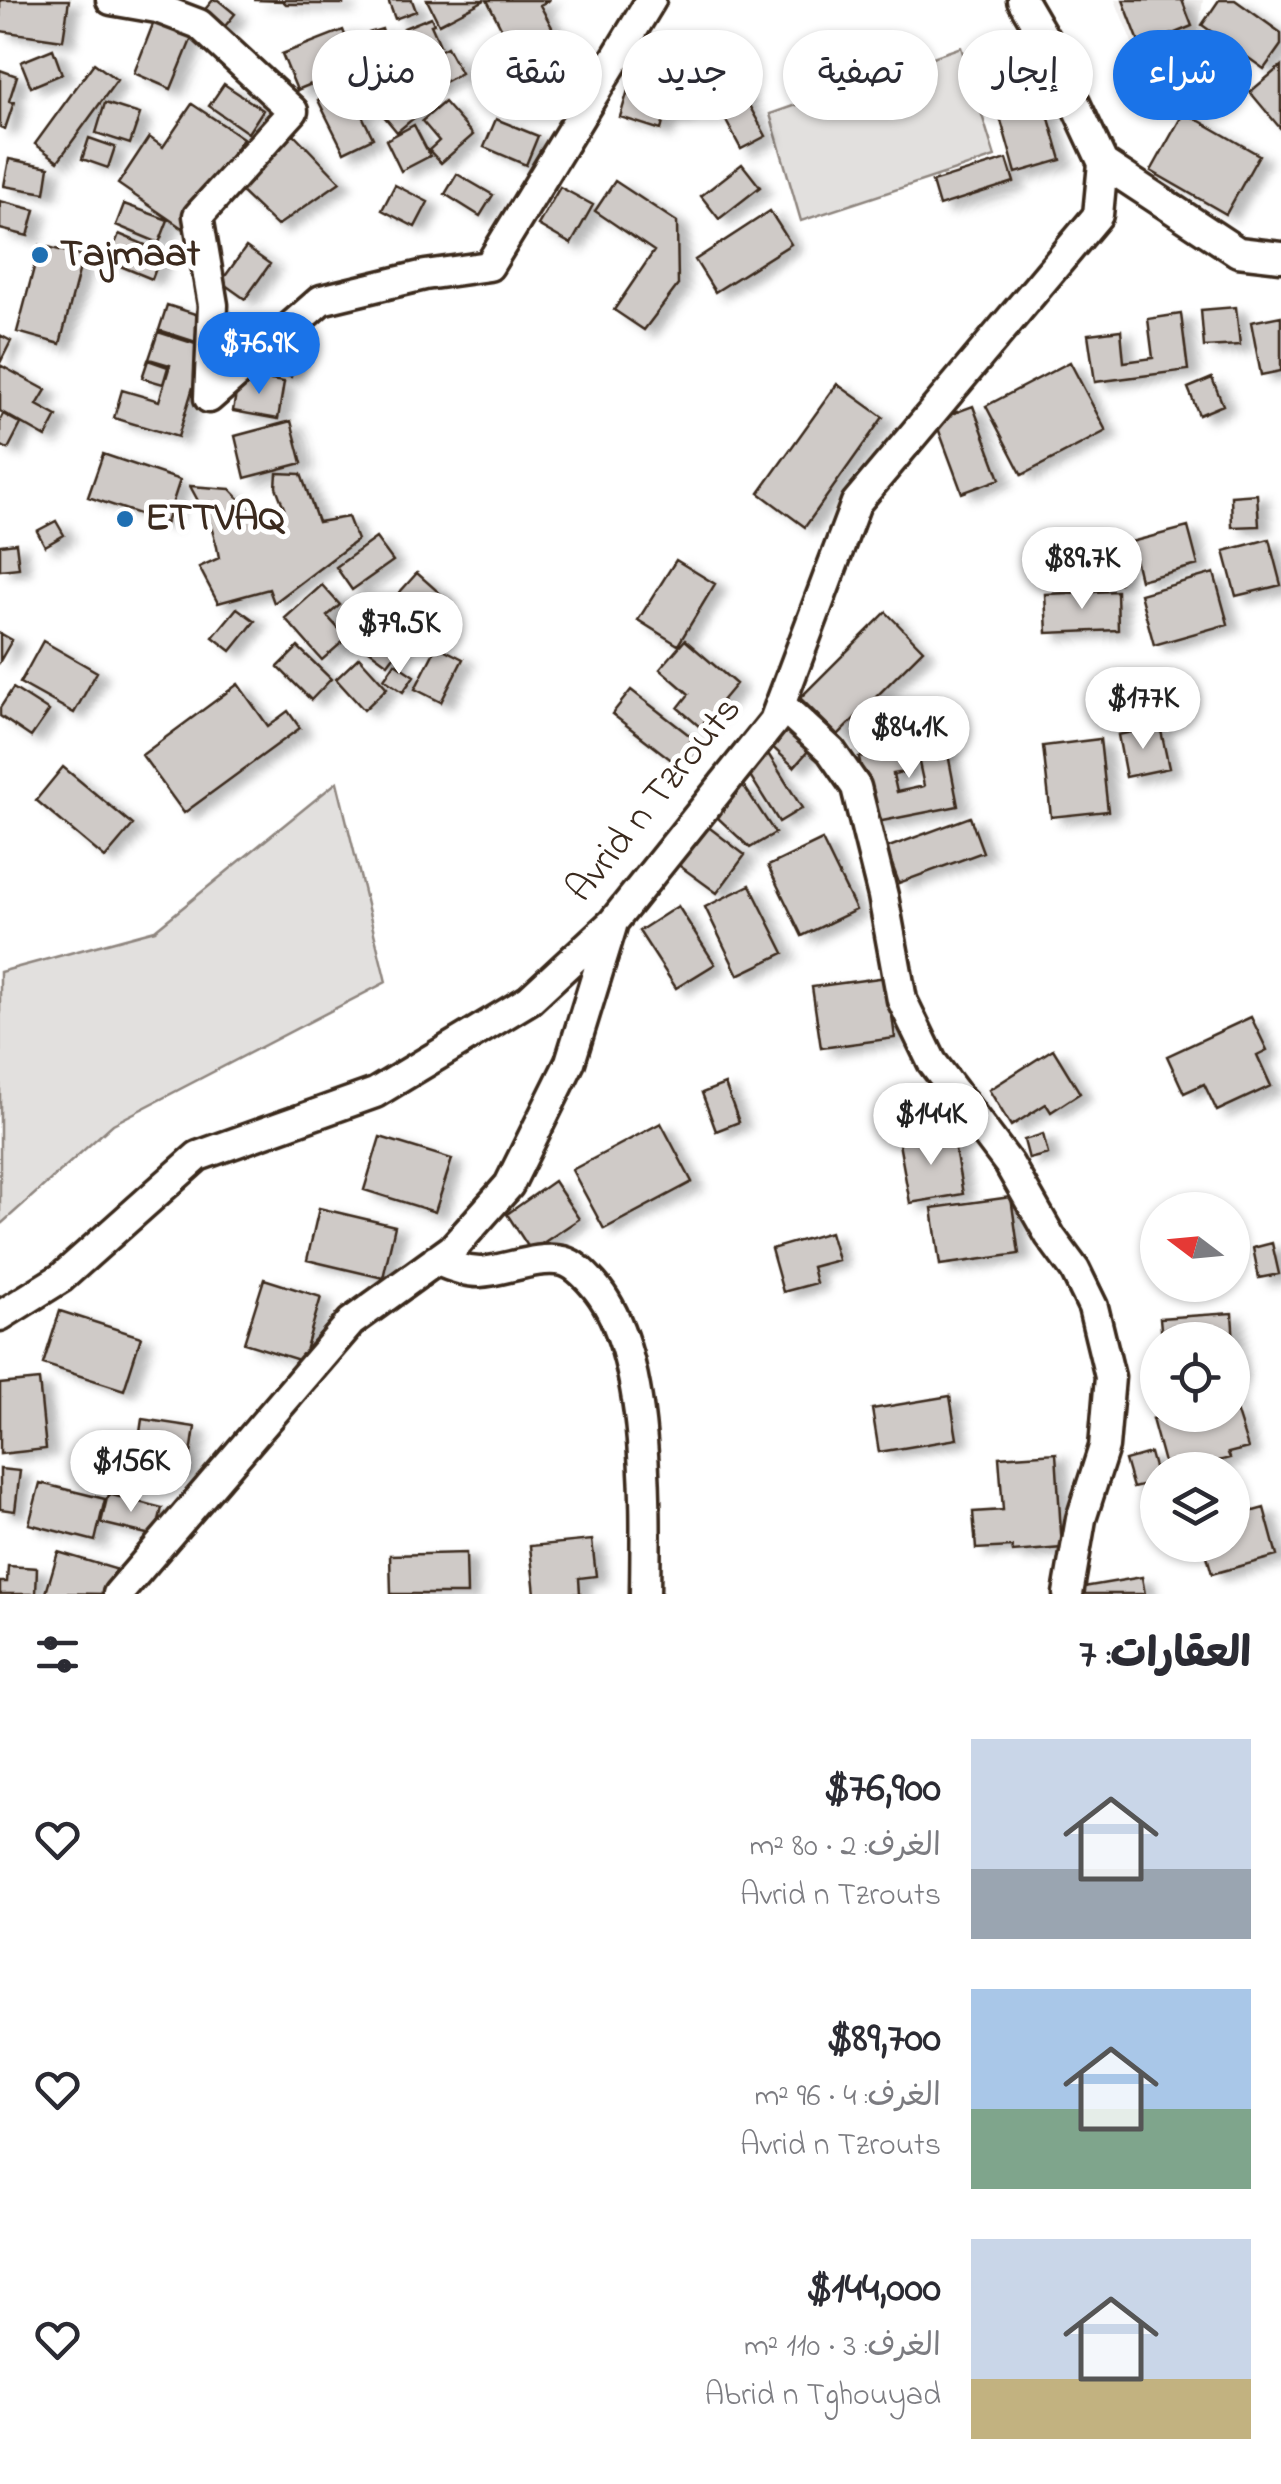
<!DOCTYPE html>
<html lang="ar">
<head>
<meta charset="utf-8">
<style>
  :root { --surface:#fff; --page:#f2f2f3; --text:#2b2b33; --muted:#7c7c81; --accent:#1a73e8 }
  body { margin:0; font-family:"Indie Flower","Playpen Sans Arabic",sans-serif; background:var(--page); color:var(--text); direction:rtl; height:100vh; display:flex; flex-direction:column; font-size:38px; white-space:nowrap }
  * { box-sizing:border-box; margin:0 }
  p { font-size:32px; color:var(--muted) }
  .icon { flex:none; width:55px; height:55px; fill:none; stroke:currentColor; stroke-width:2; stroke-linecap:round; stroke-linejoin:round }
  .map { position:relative; height:1594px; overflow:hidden; direction:ltr }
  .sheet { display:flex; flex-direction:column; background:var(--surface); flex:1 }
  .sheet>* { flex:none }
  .top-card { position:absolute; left:30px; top:30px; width:1222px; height:90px; direction:rtl; display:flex; gap:20px }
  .needle { width:65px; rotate:286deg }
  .tools { position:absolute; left:1140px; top:1192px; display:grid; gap:20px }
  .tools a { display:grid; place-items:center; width:110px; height:110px; border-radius:50%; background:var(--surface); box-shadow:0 2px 8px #0004; font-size:50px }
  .price { position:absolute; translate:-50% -85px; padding:0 22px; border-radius:35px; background:#fff; color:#222; font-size:32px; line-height:65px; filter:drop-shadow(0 2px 5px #0008) }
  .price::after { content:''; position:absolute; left:50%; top:60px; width:30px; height:22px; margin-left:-15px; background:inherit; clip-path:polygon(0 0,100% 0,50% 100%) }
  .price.current { background:var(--accent); color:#fff }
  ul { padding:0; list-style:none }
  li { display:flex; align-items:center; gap:30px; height:250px; padding:0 30px }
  li span { display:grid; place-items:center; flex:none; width:280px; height:200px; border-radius:0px; color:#555 }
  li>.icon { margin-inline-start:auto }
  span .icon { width:120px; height:120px; fill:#fffc; stroke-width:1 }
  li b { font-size:42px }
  h2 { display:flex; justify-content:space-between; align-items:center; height:120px; padding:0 30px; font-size:42px }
  .pill { padding:0 35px; border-radius:45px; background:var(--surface); box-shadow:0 2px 8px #0004; font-size:35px; line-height:90px }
  .pill.current { background:var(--accent); color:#fff }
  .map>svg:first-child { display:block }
</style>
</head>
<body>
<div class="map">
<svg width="1281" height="1594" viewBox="0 0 1281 1594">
  <defs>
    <filter id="shadow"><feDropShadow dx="11" dy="6" stdDeviation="5" flood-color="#0004"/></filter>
  </defs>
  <rect width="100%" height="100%" fill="#fff"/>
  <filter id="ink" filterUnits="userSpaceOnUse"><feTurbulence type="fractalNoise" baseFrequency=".01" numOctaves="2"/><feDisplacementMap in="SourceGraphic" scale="20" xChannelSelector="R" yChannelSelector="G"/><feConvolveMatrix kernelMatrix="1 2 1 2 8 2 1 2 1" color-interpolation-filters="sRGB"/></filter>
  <g filter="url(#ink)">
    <path fill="#f1efee" d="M1115,0H1203L1194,53L1141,65Z"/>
    <path fill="#e2e0de" stroke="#8e857e" stroke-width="2.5" d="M961,47L995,157L801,221L770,114Z
      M337,782L386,982L113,1124L0,1225V972L155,930Z"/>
    <path fill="#cfcac7" stroke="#3b2a1e" stroke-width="2.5" filter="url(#shadow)" d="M0,0H69L63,40L0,31Z
      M213,0H218L235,14L221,31L201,14Z
      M254,0H343V4H286L283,1Z
      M388,0H412L416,11L395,19Z
      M427,0H485L439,24Z
      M487,0H550L540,5L554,31L514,53Z
      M1123,0H1182L1192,26L1141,47Z
      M1219,0H1235L1281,33V45L1264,69L1202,25Z
      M431,17L434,24L431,25L440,45L416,55L404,28Z
      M155,19L193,35L171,89L134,73Z
      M382,29L386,43L405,38L411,61L364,74L354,37Z
      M343,30L349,45L332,51L340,72L297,90L282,54Z
      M447,47L461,73L431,89L417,63Z
      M53,49L62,74L31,87L21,62Z
      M638,57L680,69L673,91L685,95L679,116L666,112L661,130L620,117Z
      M94,63L117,80L58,161L35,144Z
      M1033,63L1061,160L1016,173L988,75Z
      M1281,66V127L1280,128L1250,92Z
      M394,68L427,107L397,132L364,92Z
      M0,70L17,76L9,101L14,102L5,129L0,127Z
      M224,84L263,110L248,133L209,106Z
      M347,85L373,138L344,152L318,100Z
      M740,89L766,136L741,149L716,102Z
      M444,102L473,135L441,163L429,150L439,141L422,121Z
      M105,103L140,114L130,144L96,133Z
      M192,104L243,138L182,228L118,184L149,137L163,147Z
      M1184,112L1259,155L1226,214L1151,171Z
      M496,119L538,136L526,165L484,147Z
      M414,125L430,156L401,171L386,140Z
      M294,134L340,182L277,226L233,184Z
      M89,138L115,147L108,168L82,159Z
      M9,159L49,167L45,193L4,186Z
      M1007,159L1014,182L939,206L932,182Z
      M742,164L760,187L719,219L701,196Z
      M457,174L493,195L480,216L445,194Z
      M615,181L677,222L678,285L644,330L614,310L654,251L595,211Z
      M395,185L428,202L415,227L382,210Z
      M560,187L593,205L571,244L538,225Z
      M0,201L35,210L28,236L0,229Z
      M124,204L168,220L159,243L116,225Z
      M770,211L791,244L715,292L695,260Z
      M119,234L162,252L152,279L108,261Z
      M40,245L83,256L60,344L17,332Z
      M246,247L270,264L245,299L221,282Z
      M167,305L208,318L199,343L159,330Z
      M1236,307L1240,345L1204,347L1201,310Z
      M1181,314L1188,370L1095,382L1088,334L1121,330L1124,362L1153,358L1148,319Z
      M1281,316V371L1261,375L1251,322Z
      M158,332L205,347L178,437L114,418L122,390L159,401L170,365L149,359Z
      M0,335L11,341L0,363Z
      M272,349L296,355L291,377L266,371Z
      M148,360L168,367L163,384L142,378Z
      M1070,362L1106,431L1022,475L986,406Z
      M0,365L46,390L37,405L57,416L46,437L0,411Z
      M239,375L284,382L278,419L233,411Z
      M1212,378L1223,405L1199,415L1188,388Z
      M837,384L883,417L805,527L759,493Z
      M973,406L1000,479L962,493L935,420Z
      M3,414L21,424L8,449L0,445V420Z
      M291,421L302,463L245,478L235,436Z
      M103,454L180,480L166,523L88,497Z
      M277,473L301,474L318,522L348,517L357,540L274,603L269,589L218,603L199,567L219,558L217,547L210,523L190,486L230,489L250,510L284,508L276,487Z
      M1257,494L1259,526L1232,527L1231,496Z
      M56,521L64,535L45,546L37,531Z
      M1188,527L1198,565L1140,580L1131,542Z
      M376,538L393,561L352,590L336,567Z
      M1269,539L1281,585L1236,596L1224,551Z
      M16,543L19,568L0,570V545Z
      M1118,547L1120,583L1073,587L1070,550Z
      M676,560L715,584L678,645L638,620Z
      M417,573L444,597L417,627L391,602Z
      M1214,573L1228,624L1154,645L1140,594Z
      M322,585L340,605L327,616L347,638L322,660L285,618Z
      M1117,591L1118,630L1047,633L1045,594Z
      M237,608L255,621L231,651L213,637Z
      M886,612L923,650L838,735L800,698Z
      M360,613L402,645L388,664L346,633Z
      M0,633L12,640L0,661Z
      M685,640L736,684L700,727L678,708L689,694L660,669Z
      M43,641L97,672L74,713L20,683Z
      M437,646L463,659L441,702L415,689Z
      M298,647L331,679L311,700L278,667Z
      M359,657L387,688L364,710L336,679Z
      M395,663L414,676L403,692L384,679Z
      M238,684L268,726L288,711L300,728L184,813L142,755Z
      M13,688L49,711L31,737L0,716V708Z
      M631,690L693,738L674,762L612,714Z
      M789,718L815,743L794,767L767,742Z
      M1160,726L1169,768L1126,777L1118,735Z
      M944,733L958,806L872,823L859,757L906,748L911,771L893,774L897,792L924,786L914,739Z
      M1100,739L1108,811L1051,817L1043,746Z
      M767,752L802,808L779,822L744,766Z
      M63,767L133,825L105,858L36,800Z
      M742,783L775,833L750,848L718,818Z
      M970,817L983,852L899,883L886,848Z
      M702,822L745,855L717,893L673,861Z
      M822,840L856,910L802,936L768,866Z
      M750,885L784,953L738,975L705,907Z
      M678,906L715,964L676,988L639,931Z
      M887,977L895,1038L821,1048L812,987Z
      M1251,1017L1267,1050L1257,1055L1271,1086L1217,1111L1204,1084L1184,1093L1167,1056Z
      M1053,1049L1080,1093L1051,1112L1046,1104L1011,1126L989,1090Z
      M725,1084L739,1122L716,1131L702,1093Z
      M661,1123L692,1182L604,1229L572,1170Z
      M952,1133L963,1194L910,1203L899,1143Z
      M1043,1134L1048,1154L1029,1159L1024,1140Z
      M380,1137L452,1159L435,1212L364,1190Z
      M554,1181L579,1219L531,1251L507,1214Z
      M1011,1197L1019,1254L940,1265L932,1208Z
      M319,1208L395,1226L383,1278L307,1260Z
      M830,1232L838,1260L812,1267L816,1283L783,1292L771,1249Z
      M1272,1243L1279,1274L1259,1278L1253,1248Z
      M264,1279L321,1297L302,1361L244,1343Z
      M60,1311L141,1337L124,1390L43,1364Z
      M1232,1313L1236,1375L1232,1376V1340H1162L1160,1318Z
      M39,1380L46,1449L0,1454V1384Z
      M950,1396L957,1439L879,1452L872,1409Z
      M1232,1397L1248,1448L1228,1453L1230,1458L1184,1470H1166L1152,1419L1168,1415H1232Z
      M142,1419L195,1427L188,1475L135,1467Z
      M1056,1453L1062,1548L1013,1552L1012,1547L976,1549L973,1512L1003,1510L999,1457Z
      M1150,1453L1158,1482L1133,1488L1125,1460Z
      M0,1469L20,1471L15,1511L0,1509Z
      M40,1483L105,1499L95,1541L29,1524Z
      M108,1494L162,1508L155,1536L101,1523Z
      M1264,1508L1277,1556L1212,1574L1204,1545H1232V1517Z
      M592,1540L596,1576L579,1578L580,1594H535L530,1546Z
      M58,1552L115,1569L108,1594L46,1593Z
      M466,1553L467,1594H391L390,1555Z
      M8,1566L37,1568L36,1594H0V1582H7Z
      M1142,1577L1145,1594H1073L1072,1589Z"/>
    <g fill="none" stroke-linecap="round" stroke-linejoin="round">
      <defs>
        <path id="street" d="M111,0L157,8L199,24L293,111L198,216L213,305L209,398
          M1103,163L1238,252L1281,257
          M209,398L321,300L425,275L489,266L651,0
          M780,704L831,751L856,787L883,896L902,1000L932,1062L1009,1164L1050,1236L1075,1270L1093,1307L1110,1377L1104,1447L1081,1519L1068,1594
          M436,1260C449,1266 465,1272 480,1272C504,1271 538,1255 563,1261C575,1264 585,1275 593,1284C651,1349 646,1510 645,1594
          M0,1316L61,1278L198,1156L375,1093L529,1000L613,922L774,721L856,503L1098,215L1103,163L1046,41L1022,0
          M118,1594L351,1322L452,1249L509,1185L570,1062L612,926"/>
      </defs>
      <use href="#street" stroke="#3b2a1e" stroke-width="35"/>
      <use href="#street" stroke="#fff" stroke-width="28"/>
    </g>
  </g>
  <g fill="#1f6fb2" stroke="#fff" stroke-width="4">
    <circle cx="40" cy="255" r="10"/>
    <circle cx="125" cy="519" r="10"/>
  </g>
  <g text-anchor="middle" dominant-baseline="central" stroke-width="10" stroke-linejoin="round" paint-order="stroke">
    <g font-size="40" font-weight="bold" fill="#3b2a1e" stroke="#fff" text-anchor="start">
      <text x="60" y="255">Tajmaat</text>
      <text x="145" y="519">ETTVAQ</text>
    </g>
    <g font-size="40" fill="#3b2a1e" stroke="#fff">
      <text transform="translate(655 800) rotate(-51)">Avrid n Tzrouts</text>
    </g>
  </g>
</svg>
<div class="tools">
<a><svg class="needle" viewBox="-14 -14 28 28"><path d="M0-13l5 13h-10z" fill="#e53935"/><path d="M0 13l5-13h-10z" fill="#7c7c81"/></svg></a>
<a><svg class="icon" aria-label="locate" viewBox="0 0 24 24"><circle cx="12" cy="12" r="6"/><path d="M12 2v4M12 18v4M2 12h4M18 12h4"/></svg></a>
<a><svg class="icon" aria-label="layers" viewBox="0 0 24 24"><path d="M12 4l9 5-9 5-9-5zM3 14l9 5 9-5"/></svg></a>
</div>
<b class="price current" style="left:259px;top:397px">$76.9K</b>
<b class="price" style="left:1082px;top:612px">$89.7K</b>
<b class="price" style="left:399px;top:677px">$79.5K</b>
<b class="price" style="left:1143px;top:752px">$177K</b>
<b class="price" style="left:909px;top:781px">$84.1K</b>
<b class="price" style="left:931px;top:1168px">$144K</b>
<b class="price" style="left:131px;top:1515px">$156K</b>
<div class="top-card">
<a class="pill current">شراء</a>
<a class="pill">إيجار</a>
<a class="pill">تصفية</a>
<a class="pill">جديد</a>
<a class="pill">شقة</a>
<a class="pill">منزل</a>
</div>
</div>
<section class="sheet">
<h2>العقارات: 7<svg class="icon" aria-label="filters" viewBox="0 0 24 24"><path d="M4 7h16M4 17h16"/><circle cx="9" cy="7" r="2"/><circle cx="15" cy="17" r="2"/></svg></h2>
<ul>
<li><span style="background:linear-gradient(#c9d6e8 65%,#9aa5b1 0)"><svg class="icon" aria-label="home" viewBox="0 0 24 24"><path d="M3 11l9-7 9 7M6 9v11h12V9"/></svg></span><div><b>$76,900</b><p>الغرف: 2 · 80 m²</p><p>Avrid n Tzrouts</p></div><svg class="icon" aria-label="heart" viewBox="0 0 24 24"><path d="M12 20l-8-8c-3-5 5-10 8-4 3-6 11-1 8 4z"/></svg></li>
<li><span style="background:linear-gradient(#a9c7e8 60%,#7fa58c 0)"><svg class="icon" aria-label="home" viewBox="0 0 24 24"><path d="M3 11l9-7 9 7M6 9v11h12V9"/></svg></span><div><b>$89,700</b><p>الغرف: 4 · 96 m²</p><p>Avrid n Tzrouts</p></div><svg class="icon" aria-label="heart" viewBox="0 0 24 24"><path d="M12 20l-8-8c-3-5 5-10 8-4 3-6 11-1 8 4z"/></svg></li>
<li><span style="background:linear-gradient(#c9d6e8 70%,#c2b280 0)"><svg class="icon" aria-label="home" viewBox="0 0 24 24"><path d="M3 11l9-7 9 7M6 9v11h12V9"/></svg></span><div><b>$144,000</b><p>الغرف: 3 · 110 m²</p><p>Abrid n Tghouyad</p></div><svg class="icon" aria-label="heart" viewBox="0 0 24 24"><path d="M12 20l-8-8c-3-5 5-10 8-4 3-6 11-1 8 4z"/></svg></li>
</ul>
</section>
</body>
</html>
